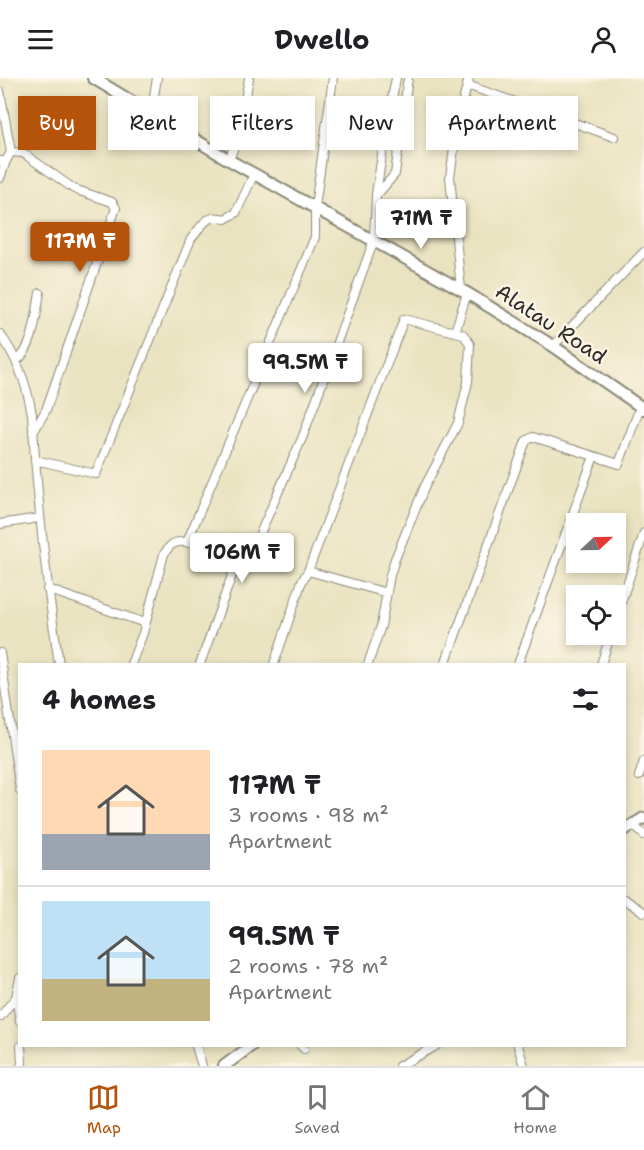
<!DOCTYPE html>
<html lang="en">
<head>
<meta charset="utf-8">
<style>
  :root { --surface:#fff; --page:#f6f6f6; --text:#202124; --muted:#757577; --line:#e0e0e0; --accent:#b45309 }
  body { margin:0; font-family:"Shantell Sans",sans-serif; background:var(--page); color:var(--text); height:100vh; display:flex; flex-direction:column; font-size:22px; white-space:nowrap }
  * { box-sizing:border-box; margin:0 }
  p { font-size:20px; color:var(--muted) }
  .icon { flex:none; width:33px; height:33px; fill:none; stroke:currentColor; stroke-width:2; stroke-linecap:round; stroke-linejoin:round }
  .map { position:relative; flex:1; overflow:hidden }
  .drawer { position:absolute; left:18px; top:585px; width:608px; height:384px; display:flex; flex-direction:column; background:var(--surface); border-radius:0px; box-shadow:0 3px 9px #0003 }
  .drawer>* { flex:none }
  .hud { position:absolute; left:18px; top:18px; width:609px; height:54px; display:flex; gap:12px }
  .needle { width:39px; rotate:68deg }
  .fabs { position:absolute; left:566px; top:435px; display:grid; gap:12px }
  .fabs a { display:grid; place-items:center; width:60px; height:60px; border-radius:0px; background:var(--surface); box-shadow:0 3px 9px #0003; font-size:30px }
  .price { position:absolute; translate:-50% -51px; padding:0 14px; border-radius:6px; background:#fff; color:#222; font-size:20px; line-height:39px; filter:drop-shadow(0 2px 3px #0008) }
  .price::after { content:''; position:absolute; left:50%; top:36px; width:18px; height:14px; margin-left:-9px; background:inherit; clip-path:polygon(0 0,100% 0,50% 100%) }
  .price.on { background:var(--accent); color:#fff }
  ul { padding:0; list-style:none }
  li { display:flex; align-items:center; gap:18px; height:150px; padding:0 24px }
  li+li { border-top:2px solid var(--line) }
  li span { display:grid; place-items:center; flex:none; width:168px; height:120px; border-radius:0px; color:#555 }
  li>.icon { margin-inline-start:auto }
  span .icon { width:72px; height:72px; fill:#fffc; stroke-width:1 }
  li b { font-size:26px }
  h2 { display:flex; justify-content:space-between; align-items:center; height:72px; padding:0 24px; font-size:26px }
  .pill { padding:0 21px; border-radius:0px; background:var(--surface); box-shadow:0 3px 9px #0003; font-size:21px; line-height:54px }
  .pill.on { background:var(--accent); color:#fff }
  header { display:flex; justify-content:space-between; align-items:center; height:78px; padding:0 24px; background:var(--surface); font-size:27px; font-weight:700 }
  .menu { display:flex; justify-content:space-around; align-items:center; height:84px; border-top:2px solid var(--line); background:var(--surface); font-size:16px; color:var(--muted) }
  .menu a { display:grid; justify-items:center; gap:3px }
  .menu .on { color:var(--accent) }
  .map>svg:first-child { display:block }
</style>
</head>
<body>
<header><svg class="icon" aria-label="menu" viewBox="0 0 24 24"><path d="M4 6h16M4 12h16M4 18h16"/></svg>Dwello<svg class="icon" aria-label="person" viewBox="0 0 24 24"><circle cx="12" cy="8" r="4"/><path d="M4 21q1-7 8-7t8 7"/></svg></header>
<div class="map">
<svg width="644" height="988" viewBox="0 0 644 988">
  <rect width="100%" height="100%" fill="#fcf5e5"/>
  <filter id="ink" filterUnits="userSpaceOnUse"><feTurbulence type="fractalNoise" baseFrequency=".0167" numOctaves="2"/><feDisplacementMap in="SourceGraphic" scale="12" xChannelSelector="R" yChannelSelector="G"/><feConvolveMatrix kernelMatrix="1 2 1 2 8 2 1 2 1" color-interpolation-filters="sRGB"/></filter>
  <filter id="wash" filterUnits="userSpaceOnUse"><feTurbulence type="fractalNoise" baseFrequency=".008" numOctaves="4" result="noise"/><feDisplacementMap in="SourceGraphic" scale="24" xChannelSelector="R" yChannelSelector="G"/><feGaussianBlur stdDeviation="1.35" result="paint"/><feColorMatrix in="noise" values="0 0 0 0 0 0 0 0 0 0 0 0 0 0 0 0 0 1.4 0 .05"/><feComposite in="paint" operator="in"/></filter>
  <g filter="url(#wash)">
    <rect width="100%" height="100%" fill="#eae3c1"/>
  </g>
  <g filter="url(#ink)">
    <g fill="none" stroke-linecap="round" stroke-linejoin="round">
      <defs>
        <path id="minor" d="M467,7L614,59
          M0,13L11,74L6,83H0
          M151,35L157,0
          M11,74L23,75L74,111L112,124L116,130L46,332L33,355
          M229,82L239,56L249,0
          M0,100L6,83
          M376,116L385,57L396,0
          M461,211L450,99L458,43L469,0
          M0,256C17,279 27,308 32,336C37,420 46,503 59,586
          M553,268L644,174
          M16,283C34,272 36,235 40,215
          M35,382L96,396L191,161C203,147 205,136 225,141L236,135L254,96
          M0,446L39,440
          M187,464L315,159V129L333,0
          M251,476L303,358L374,162L376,118L395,96L408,0
          M308,493L387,515
          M47,511L145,545
          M615,543L644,455
          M0,575L20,712
          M131,586L143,555L164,476C168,470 171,465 179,464C192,462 220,477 234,482L235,489L200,586
          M274,586L302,503L308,493L404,241L455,254
          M368,586L381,548L390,497L395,481L425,408L458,345L468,304L470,266L463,256L455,254L467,215
          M445,586L526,363L533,359L594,378
          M518,586L594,378L619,386L640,329
          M601,586L611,556
          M639,698L644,683
          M633,747L644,757
          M624,821L644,834
          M20,900L16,919L20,943
          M0,939L16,919
          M196,968L202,988
          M301,968L304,971
          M518,968L524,988
          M21,988L22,985L21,968
          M399,988L436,968"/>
        <path id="secondary" d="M93,0L229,82L467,215L553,268L644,331
          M624,752L644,740
          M224,988L251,968"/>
      </defs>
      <use href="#minor" stroke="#8a8776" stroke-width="10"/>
      <use href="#secondary" stroke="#8a8776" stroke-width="14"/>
      <use href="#minor" stroke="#fff" stroke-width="8"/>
      <use href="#secondary" stroke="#fff" stroke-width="10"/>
    </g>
  </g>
  <g text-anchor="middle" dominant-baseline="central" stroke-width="5" stroke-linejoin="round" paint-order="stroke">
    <g font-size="21" fill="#2b2b2b" stroke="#fcf5e5">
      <text transform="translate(551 246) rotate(33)">Alatau Road</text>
    </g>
  </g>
</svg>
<div class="fabs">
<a><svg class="needle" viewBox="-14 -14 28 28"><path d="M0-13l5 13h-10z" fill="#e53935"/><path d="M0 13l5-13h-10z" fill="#757577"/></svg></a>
<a><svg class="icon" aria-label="locate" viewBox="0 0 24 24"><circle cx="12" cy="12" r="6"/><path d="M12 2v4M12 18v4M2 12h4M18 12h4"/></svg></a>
</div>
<b class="price" style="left:421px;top:172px">71M ₸</b>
<b class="price on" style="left:80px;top:195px">117M ₸</b>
<b class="price" style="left:305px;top:316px">99.5M ₸</b>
<b class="price" style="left:242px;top:506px">106M ₸</b>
<div class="hud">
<a class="pill on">Buy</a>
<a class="pill">Rent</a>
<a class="pill">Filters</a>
<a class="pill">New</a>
<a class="pill">Apartment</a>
</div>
<section class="drawer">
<h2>4 homes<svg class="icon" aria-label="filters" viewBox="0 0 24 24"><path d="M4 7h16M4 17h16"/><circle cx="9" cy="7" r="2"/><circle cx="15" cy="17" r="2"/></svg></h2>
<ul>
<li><span style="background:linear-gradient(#ffd9b3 70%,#9aa5b1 0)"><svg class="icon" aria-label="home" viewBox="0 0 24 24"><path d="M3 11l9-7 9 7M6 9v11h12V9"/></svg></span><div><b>117M ₸</b><p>3 rooms · 98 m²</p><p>Apartment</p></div></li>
<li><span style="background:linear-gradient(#bfe0f5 65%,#c2b280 0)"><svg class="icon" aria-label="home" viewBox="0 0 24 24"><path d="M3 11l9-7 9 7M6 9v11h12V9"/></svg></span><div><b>99.5M ₸</b><p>2 rooms · 78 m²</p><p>Apartment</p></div></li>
</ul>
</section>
</div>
<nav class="menu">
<a class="on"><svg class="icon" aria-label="map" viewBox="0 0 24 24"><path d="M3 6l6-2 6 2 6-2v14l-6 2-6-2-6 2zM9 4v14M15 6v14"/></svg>Map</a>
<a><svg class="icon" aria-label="saved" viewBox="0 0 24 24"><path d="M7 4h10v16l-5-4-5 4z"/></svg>Saved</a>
<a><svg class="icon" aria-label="home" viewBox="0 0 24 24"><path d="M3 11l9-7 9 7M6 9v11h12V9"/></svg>Home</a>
</nav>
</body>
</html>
